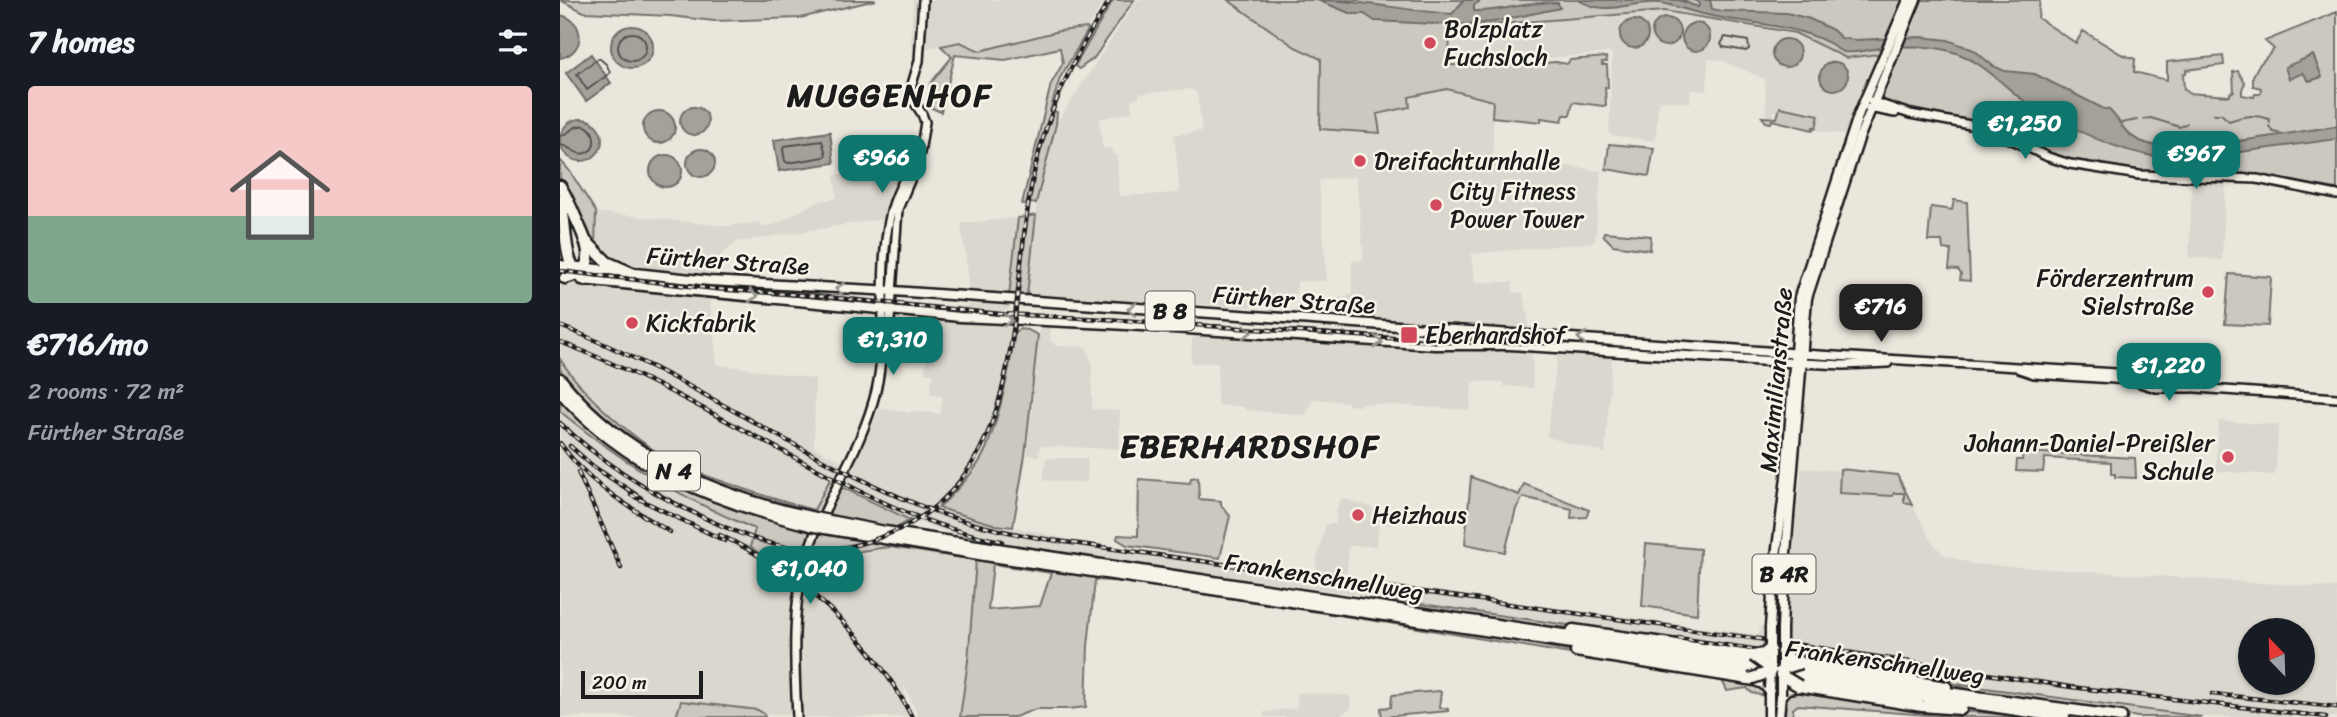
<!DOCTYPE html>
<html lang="en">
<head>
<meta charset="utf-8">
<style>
  :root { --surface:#171b24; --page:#242831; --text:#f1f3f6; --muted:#9ea1a6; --line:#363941; --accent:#0f766e }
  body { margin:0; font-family:Sriracha,sans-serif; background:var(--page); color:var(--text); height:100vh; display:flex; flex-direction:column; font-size:26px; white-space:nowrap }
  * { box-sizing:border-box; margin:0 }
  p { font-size:23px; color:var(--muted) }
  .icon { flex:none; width:38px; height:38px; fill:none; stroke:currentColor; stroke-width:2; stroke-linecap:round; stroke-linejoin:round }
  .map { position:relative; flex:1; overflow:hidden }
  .side { display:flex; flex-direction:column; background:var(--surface); width:560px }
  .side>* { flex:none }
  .needle { width:46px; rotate:337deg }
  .fabs { position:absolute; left:1678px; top:618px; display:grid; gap:14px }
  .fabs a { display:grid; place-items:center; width:77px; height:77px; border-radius:50%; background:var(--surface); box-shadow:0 2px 5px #0004; font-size:35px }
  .scale { position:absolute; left:21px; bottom:18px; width:122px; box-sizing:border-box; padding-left:7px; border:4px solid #1c1c1c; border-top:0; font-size:19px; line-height:24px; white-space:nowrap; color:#1c1c1c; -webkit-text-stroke:5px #f7f3e8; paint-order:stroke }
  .price { position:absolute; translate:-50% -60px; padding:0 16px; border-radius:14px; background:var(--accent); color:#fff; font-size:23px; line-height:46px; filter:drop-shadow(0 2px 4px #0008) }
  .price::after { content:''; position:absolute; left:50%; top:42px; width:21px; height:16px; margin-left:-10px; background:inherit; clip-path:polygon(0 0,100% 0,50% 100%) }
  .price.current { background:#222; color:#fff }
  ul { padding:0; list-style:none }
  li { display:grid; align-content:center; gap:14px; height:371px; padding:0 28px }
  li+li { border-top:2px solid var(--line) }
  li span { display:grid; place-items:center; height:217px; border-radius:7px; color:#555 }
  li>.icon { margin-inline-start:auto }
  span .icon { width:126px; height:126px; fill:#fffc; stroke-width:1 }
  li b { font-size:30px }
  h2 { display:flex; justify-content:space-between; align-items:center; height:84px; padding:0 28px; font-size:30px }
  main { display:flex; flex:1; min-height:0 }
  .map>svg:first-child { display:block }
</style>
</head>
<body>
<main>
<section class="side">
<h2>7 homes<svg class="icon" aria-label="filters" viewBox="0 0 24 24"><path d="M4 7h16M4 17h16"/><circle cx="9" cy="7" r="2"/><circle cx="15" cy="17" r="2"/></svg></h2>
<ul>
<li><span style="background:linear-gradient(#f6c9c9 60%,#7fa58c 0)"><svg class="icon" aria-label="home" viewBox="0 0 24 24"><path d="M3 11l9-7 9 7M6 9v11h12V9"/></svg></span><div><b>€716/mo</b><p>2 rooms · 72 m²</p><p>Fürther Straße</p></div></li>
</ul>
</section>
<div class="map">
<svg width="1777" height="717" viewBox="0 0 1777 717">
  <rect width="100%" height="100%" fill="#eae6dc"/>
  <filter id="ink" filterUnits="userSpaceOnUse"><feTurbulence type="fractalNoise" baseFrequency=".0143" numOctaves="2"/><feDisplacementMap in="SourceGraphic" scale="14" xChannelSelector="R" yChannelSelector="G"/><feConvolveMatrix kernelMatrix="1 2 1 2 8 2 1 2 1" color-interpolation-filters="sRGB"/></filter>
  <g filter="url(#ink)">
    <path fill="#dad7ce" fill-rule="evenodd" d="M353,0H545L527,28L499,31L420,51L400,42L366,48L351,47Z
      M577,0H668L735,47L762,59L760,129L819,133L816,114L849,107L848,97L887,89L933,101V164H995L1041,171L1035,242L911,254L915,282H953V292L963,293L968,319L969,338L780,326L777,298L792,295V261L804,260L796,177L759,180L767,281H737L736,294H716L715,307L467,298L476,215V203L496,124ZM630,89L637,93L642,131L614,135L620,193L559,196L557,155H554L550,148H543L539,119L572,112L571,99L579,98V94Z
      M1095,11L1235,33L1286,58L1318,54L1286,135L1256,130L1259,116L1220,107L1219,111H1215L1213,117L1206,116L1205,79L1163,61L1148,59L1147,91L1131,90L1130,103L1099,100L1095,141L1049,135L1052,53L963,60H888L890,27Z
      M334,143L355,148L339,179L322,219L177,242L156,259L148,287L157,364L255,379L254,447L293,467L320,408L350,413L351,411L380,414L383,396L370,393L373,373L364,372L371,343L347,340V333L332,334L338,304L409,306L408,273L401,223L458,218L449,296L450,310H446L445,326L459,329L455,333L448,378L425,451L402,483L380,509L436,525L475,531L503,539L758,575L756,562L766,524H776L777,508L782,498L835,515L834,525L819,524L816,546H789L786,580L1199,635L1200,626L1229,628L1232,550L1242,468L1280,471L1279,493L1333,496V493H1344V502L1352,504L1372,542L1383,554L1413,564L1777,588V717H1642L1380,682L996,623L447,545L410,539L350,520L269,482L254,510L209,499L138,471L93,449L60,425L7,370L0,359V267L48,272L35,249L36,212L166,226L199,222L202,226L214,225L257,202L277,198L274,176L293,170L292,158L336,151ZM1690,630H1743V682H1690Z
      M1632,180L1666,182L1662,260L1629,257Z
      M480,327L490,328V340L496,346L527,347L532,366V409L560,411L559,449L480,446L479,456L467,455Z
      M633,327L886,344H972L973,388L943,386V382L912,381L910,410L801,403L800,406L789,405L788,402L753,399L746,415L686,410L684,407L657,405L658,363H631Z
      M998,352L1052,357L1045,453L987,437Z
      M0,411L36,440L89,477L171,519L195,529L222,567L246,584L253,558L273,557L318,548L330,547L417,560L408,661L400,717H358L344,685L346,703L354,717H238V714H203L198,710L122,701L116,717H0Z
      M1659,421L1719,425L1715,475L1655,471Z
      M486,458H528L527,483L483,480Z
      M737,692L790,696L791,709L777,717H704V712L737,708Z"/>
    <path fill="#ccc8c0" stroke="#74726e" stroke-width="2" fill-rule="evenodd" d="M0,0H316L240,18L154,21L110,16L24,12Z
      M553,0H574L534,58L519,69L515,66Z
      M668,0H1480L1478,18L1516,43L1523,31L1561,54L1575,59L1574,72L1607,80V62L1663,56L1664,65L1626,70V73L1623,74L1624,89L1627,90L1628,93L1670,96V93L1674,92L1673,72L1678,71L1685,83L1682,89V95L1694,97L1695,94H1700L1701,88L1693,86V76L1698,66L1714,49L1705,41L1777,12V189L1680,173L1584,171L1492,156L1442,128L1335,105L1320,99L1329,77L1318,54L1286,58L1235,33L1104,11L890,28L889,65H955L996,62L1007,64L1010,60L1046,57L1047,62H1042V65H1047L1048,88L1045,87L1046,105L1043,106L1013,102L1010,115H1004L1002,121L981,118V122L932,117L933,101L887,89L849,97L850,107L817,114L820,133L760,129L761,59L735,47Z
      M527,28L528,30L500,78L490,111L497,112L496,124L476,203L462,204L491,84L503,63L500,48L445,60L395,55L381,112L365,105L369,99L370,84L392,57L381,46L400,42L420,51L499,31Z
      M1220,107L1259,115L1256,128L1253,127V130L1212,120L1211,123L1206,122L1202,117L1217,118Z
      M1049,144L1094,148L1089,176L1046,169Z
      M0,160L9,170L36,212L35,249L0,182Z
      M1394,200L1407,202L1410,281L1400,280L1401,274L1398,270L1389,269L1391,250L1383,249L1382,241H1368L1371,207L1392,210Z
      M476,215L467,295L449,296L458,218Z
      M1044,232L1091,236L1090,250L1053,245L1043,235Z
      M1669,274L1711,277L1708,326L1665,324Z
      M459,329L468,330L478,335L465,455L453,527L436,525L379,508C395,491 417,471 426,449C441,412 449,372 455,333Z
      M0,359C25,398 87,453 131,470C171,485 212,499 254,510L269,481L350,520C345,523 337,529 331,529C319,529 286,520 273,517C199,501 121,480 60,431C39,414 21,394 3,374L0,369Z
      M0,400C69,473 152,505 247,529L249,527L540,576L873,625L1055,660L1194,683L1203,689L1204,696L1192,693L1187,688L1167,691L1162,680L829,623L565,582L535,580L528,646L526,707L508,709H476L455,717H400L408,661L416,560L330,547C304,549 280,557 254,558L246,584L190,547L195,529C126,501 64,463 7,417L0,411ZM433,564L491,573L480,606L428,610Z
      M1463,452L1575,458L1576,478L1555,477V474H1551V462L1485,458L1483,472L1456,471L1457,460H1462Z
      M1280,469L1337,475L1352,504L1344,502V493H1334L1333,496L1279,493Z
      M638,477L639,499L661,501V505L670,516L660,558L567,545L557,539L558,535L578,536L579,479L630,483L631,478Z
      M911,477L959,495L964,484L1029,510L1026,517L1011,518L1012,509L963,497L956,509L945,552L905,544Z
      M1086,544L1140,549L1137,614L1082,606Z
      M834,600L1056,632L969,624L833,606Z
      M1380,682L1642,717H1578L1435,695Z
      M1234,689L1369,708L1470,717H1393L1238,705L1233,709V717H1225L1226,693Z
      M879,691L881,692L879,707L888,709V711L822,717L821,708L831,707L832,695Z
      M121,701L198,710L204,714L205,717H116Z"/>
    <path fill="#a3a19a" stroke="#6d6c68" stroke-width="2" d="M757,0C802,0 847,11 892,14L904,0H922L914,5V11C943,12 970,0 998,3L1000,8L933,22L895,25L815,21L804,14H792Z
      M1018,0H1119L1138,7L1140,4L1135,0H1150L1152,9L1162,11L1227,13L1250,19L1273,30L1281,38L1295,40L1361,37L1388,40L1414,50L1433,66L1445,71L1475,74L1544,109H1548C1560,119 1563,133 1578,140C1608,154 1637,146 1669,142C1705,138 1741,131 1777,126V139L1621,160C1571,156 1531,139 1487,114C1478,109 1468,104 1460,98C1438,80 1417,58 1390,51C1369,45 1343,46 1321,48C1310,49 1296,54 1284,52C1279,51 1275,47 1271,44C1262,39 1251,35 1241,32C1211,23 1178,22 1147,15C1132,12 1116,6 1101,3C1068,0 1050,18 1018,0Z
      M0,15C26,20 26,53 0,58Z
      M1092 32a14 14 0 1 1 28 0a14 14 0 1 1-28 0Z
      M1060 34a14 14 0 1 1 28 0a14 14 0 1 1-28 0Z
      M1122 37a14 14 0 1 1 28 0a14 14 0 1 1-28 0Z
      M51 47a21 21 0 1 1 42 0a21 21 0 1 1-42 0Z
      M1212 53a14 14 0 1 1 28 0a14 14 0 1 1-28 0Z
      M31,54L51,83L26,101L6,73Z
      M1753,55L1762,77L1749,81L1743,73L1729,79L1725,67Z
      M1260 76a14 14 0 1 1 28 0a14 14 0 1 1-28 0Z
      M120 121a14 14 0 1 1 28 0a14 14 0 1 1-28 0Z
      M83 127a16 16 0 1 1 32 0a16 16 0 1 1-32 0Z
      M0 140a21 21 0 1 1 42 0a21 21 0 1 1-42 0Z
      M270,132L274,163L219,171L214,140Z
      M127 163a14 14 0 1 1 28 0a14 14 0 1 1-28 0Z
      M90 171a16 16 0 1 1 32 0a16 16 0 1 1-32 0Z"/>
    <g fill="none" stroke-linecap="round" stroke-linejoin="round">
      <path stroke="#52514e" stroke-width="2" d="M58 47a14 14 0 1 1 28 0a14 14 0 1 1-28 0Z
        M1165,37L1188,41L1189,49L1186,51L1163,47L1161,44Z
        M39,58L47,65L50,73L27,90L17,74Z
        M0,136C8,134 9,130 16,127C31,121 38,138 32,149C17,161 13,146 0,145
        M262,141L266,154L264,157L228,163L225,161L223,150L224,146Z"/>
      <path stroke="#6d6c68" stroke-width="2" d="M1653,114H1661L1669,121C1683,116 1695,114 1709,119L1710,122
        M1583,119L1591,118L1620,127L1627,123
        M1561,123L1577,120
        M1709,126L1713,132L1719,133"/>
      <defs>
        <path id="secondary" d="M1311,101L1350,114L1427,128L1488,157L1510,164L1579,175L1697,179L1777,195
          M1309,108L1335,113
          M360,153L365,122L362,114L349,94L359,61L363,0
          M324,337L330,321L338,209L357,164
          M1242,354L1573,374L1591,381L1620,383L1636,388L1777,398
          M1241,363L1284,365L1328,363
          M1459,369L1474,374L1570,380L1596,388H1633
          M237,717C234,656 230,596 253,538C273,488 303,444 316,391C329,334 317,274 330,216C335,192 349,170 361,149"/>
        <path id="primary" d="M0,265L150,281L333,291L1242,354
          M22,280L400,317L550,324L875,345H950L1241,363
          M1210,628L1213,580L1226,477L1239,297L1299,113L1348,0
          M1222,630L1224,577L1247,298L1300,136L1356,0
          M1209,717V689
          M1219,717L1221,694"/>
        <path id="highway" d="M0,186C7,197 12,209 17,221C28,245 40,269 5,278
          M0,200C9,228 0,266 26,280
          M28,243L47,262L72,273
          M0,379C62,458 158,497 254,518
          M0,391C65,467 156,502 250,525
          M269,521L325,532L1345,687L1561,717
          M265,528L425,555L1504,717
          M1013,630L1193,656
          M1016,651L1195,680L1203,683L1209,689
          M1242,663L1386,687
          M1221,694L1227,688L1239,686L1362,706L1401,709"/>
      </defs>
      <use href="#secondary" stroke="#1c1c1c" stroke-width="12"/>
      <use href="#primary" stroke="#1c1c1c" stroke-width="13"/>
      <use href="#highway" stroke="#1c1c1c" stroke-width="15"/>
      <use href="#secondary" stroke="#f7f3e8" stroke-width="7"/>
      <use href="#primary" stroke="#f7f3e8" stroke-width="8"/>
      <use href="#highway" stroke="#f7f3e8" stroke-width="10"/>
      <defs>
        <path id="rail" d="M0,271L155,289L256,296L441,314L544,319L888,342L987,343
          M0,326C126,373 236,456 361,506C407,525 456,535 505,542L1228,643L1511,687L1766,717
          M0,342C80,372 155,415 230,455C298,491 366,528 442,541
          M0,423C44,465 94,495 149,520C182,535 214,548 250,550C282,551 313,542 342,528C472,463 447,288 475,168C489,107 516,52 550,0
          M0,443C30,486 67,505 110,532
          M10,446L34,467L81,498
          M18,472L61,568
          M71,495L165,541
          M160,535C242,574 310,636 352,717
          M1118,638L1395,679
          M1652,694L1777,707"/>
      </defs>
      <use href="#rail" stroke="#1c1c1c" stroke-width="4.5"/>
      <use href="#rail" stroke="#f7f3e8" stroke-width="2" stroke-dasharray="5" stroke-linecap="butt"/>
      <defs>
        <path id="primary-bridge" d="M1210,668V628
          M1222,669V630
          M1209,689L1210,672
          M1221,694V675"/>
        <path id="highway-bridge" d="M254,518L269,521
          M250,525L265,528
          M1222,652L1229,659L1242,663
          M1193,656L1210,668
          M1193,656L1204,654L1210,649
          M1222,669L1241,663
          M1221,675L1239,686
          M1190,679L1210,672"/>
      </defs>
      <use href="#primary-bridge" stroke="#1c1c1c" stroke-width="13" stroke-linecap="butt"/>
      <use href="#highway-bridge" stroke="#1c1c1c" stroke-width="15" stroke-linecap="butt"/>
      <use href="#primary-bridge" stroke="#f7f3e8" stroke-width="8"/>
      <use href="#highway-bridge" stroke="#f7f3e8" stroke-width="10"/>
    </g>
    <defs><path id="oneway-chevron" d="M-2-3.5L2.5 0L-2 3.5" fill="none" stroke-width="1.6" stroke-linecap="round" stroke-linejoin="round" transform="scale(1.75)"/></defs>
    <g stroke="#94928c">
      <use href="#oneway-chevron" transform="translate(280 289) rotate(-176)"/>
      <use href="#oneway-chevron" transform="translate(193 296) rotate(5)"/>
      <use href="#oneway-chevron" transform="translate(572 309) rotate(-176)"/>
      <use href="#oneway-chevron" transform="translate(448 320) rotate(3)"/>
      <use href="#oneway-chevron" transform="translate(687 332) rotate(4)"/>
      <use href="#oneway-chevron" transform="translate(1022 338) rotate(-174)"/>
      <use href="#oneway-chevron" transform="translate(818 342) rotate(3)"/>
    </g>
  </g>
  <g fill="#d1495b" stroke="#f7f3e8" stroke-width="2.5">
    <circle cx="870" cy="43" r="7"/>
    <circle cx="800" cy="161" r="7"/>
    <circle cx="876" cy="205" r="7"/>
    <circle cx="1648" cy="292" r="7"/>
    <circle cx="72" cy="323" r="7"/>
    <rect x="840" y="326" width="18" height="18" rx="3.5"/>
    <circle cx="1668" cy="457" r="7"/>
    <circle cx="798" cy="515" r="7"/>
  </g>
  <g text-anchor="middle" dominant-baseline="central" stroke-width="5" stroke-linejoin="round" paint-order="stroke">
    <g fill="#f7f3e8" stroke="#5e5c59" stroke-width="2">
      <rect x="585.5" y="291.5" width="49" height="39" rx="5"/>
      <rect x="88" y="451.5" width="52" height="39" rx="5"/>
      <rect x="1192.5" y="554.5" width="63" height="39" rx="5"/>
    </g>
    <g font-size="23" font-weight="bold" fill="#1c1c1c">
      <text x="610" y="311">B 8</text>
      <text x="114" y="471">N 4</text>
      <text x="1224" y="574">B 4R</text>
    </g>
    <g font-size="24" fill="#1c1c1c" stroke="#f7f3e8" text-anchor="start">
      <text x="884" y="29">Bolzplatz<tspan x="884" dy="28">Fuchsloch</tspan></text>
      <text x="814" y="161">Dreifachturnhalle</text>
      <text x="890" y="191">City Fitness<tspan x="890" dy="28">Power Tower</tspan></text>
      <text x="1634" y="278" text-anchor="end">Förderzentrum<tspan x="1634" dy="28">Sielstraße</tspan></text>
      <text x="86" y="323">Kickfabrik</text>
      <text x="865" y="335">Eberhardshof</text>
      <text x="1654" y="443" text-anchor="end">Johann-Daniel-Preißler<tspan x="1654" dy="28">Schule</tspan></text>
      <text x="812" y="515">Heizhaus</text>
    </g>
    <g font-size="24" fill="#1c1c1c" stroke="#f7f3e8">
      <text transform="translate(168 261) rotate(4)">Fürther Straße</text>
      <text transform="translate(734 300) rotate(4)">Fürther Straße</text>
      <text transform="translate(1216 380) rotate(-85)">Maximilianstraße</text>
      <text transform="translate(764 577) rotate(9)">Frankenschnellweg</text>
      <text transform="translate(1325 662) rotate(8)">Frankenschnellweg</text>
    </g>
    <g font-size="32" font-weight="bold" letter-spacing="2" fill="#1c1c1c" stroke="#f7f3e8">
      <text x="330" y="95">MUGGENHOF</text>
      <text x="690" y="446">EBERHARDSHOF</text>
    </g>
  </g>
</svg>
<div class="fabs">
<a><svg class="needle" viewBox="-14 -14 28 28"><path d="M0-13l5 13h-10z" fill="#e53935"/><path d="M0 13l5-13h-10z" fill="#9ea1a6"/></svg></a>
</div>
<div class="scale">200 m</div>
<b class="price" style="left:1465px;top:161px">€1,250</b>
<b class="price" style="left:1636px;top:191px">€967</b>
<b class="price" style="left:322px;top:195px">€966</b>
<b class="price current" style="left:1321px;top:344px">€716</b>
<b class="price" style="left:333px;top:377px">€1,310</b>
<b class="price" style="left:1609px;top:403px">€1,220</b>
<b class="price" style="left:250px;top:606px">€1,040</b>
</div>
</main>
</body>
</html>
